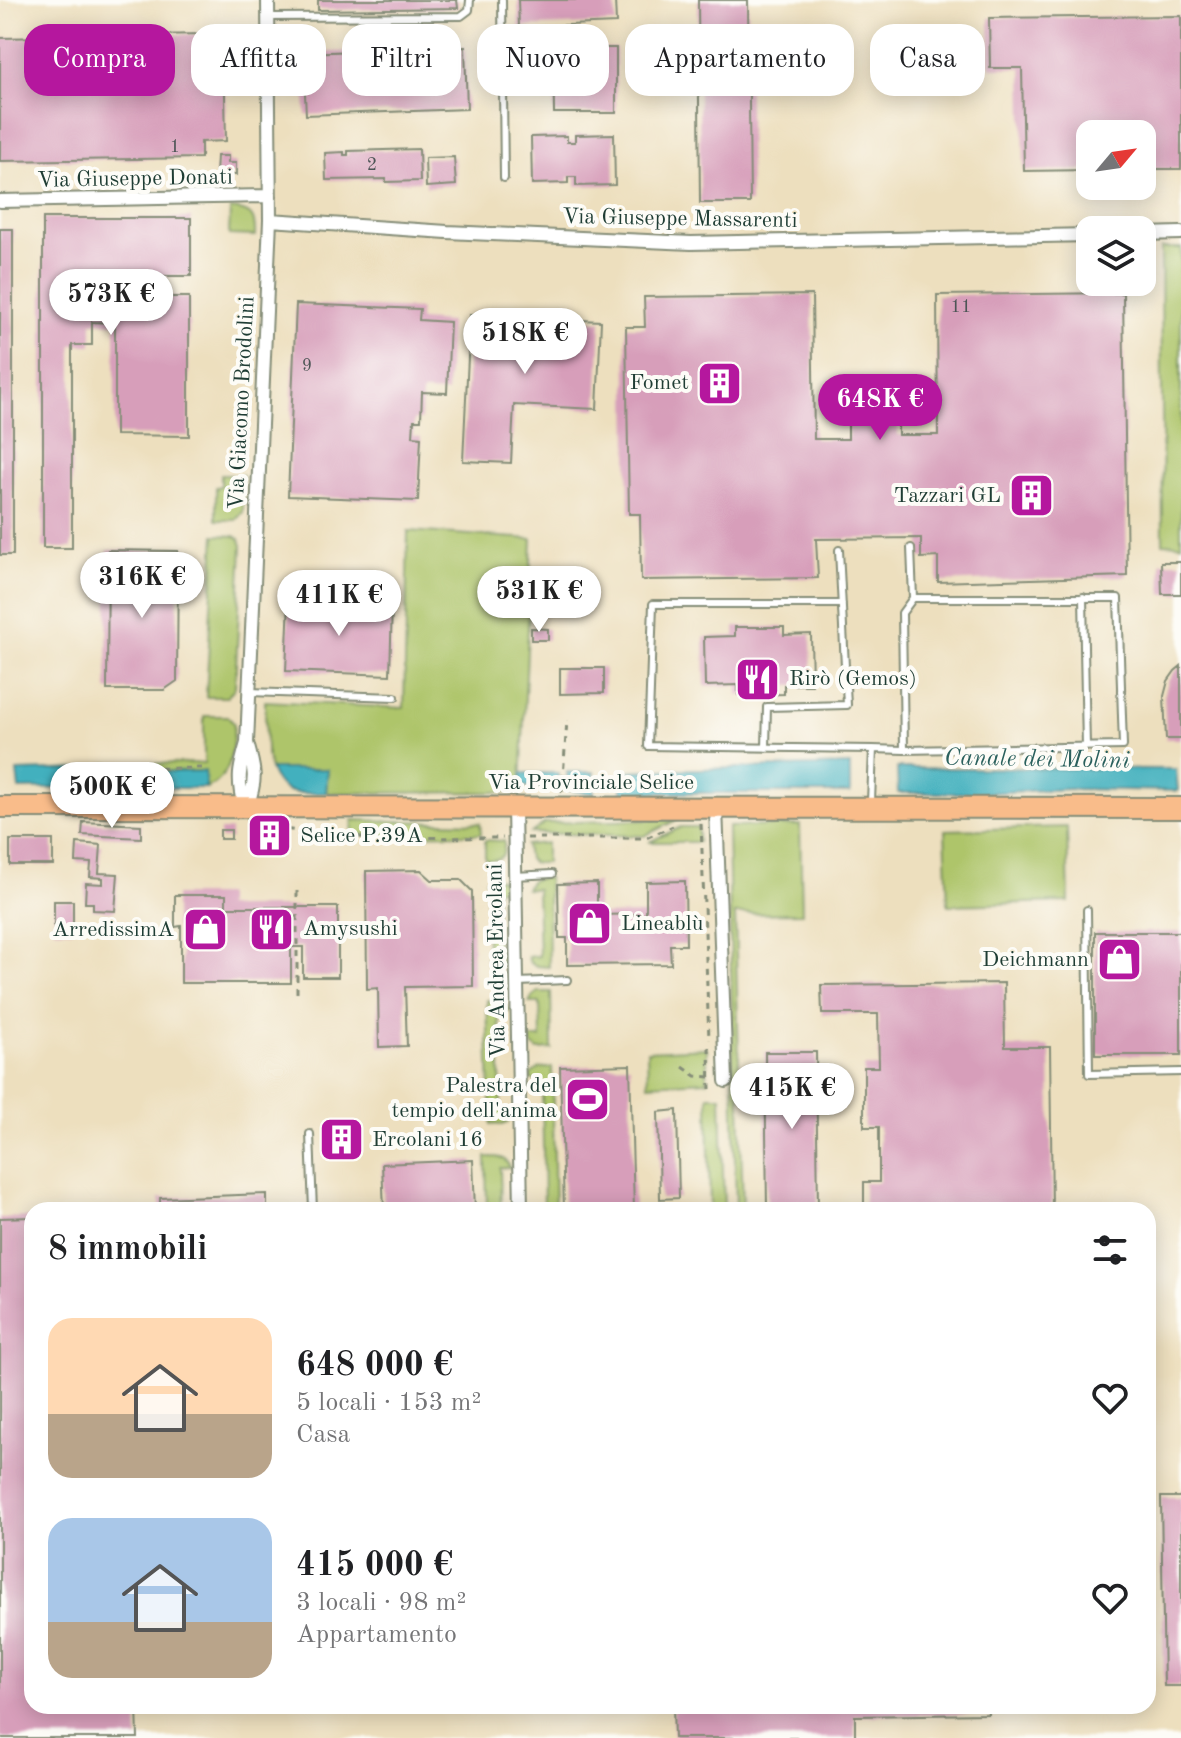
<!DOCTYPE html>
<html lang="it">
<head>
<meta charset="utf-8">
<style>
  :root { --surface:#fff; --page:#f6f6f6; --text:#202124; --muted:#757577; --accent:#b5179e }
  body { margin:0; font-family:"Old Standard TT",serif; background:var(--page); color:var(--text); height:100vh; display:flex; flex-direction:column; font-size:30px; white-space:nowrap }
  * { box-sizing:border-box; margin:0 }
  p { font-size:26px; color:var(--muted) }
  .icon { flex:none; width:44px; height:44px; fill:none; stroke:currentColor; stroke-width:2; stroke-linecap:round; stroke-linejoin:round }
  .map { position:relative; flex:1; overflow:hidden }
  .panel { position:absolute; left:24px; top:1202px; width:1132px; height:512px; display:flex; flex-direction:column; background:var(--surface); border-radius:24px; box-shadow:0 4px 20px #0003 }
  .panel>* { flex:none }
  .hud { position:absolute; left:24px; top:24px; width:1134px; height:72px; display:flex; gap:16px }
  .needle { width:52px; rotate:61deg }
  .fabs { position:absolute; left:1076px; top:120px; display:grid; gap:16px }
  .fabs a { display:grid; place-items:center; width:80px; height:80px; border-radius:16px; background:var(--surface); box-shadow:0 4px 20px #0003; font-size:40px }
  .price { position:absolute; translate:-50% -68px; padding:0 18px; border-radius:28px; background:#fff; color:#222; font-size:26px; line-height:52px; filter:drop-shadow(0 2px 4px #0008) }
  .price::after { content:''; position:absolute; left:50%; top:48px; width:24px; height:18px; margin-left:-12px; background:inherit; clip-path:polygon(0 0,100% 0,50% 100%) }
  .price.on { background:var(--accent); color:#fff }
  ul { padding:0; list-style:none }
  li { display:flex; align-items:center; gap:24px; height:200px; padding:0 24px }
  li span { display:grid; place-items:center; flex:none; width:224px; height:160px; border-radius:24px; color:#555 }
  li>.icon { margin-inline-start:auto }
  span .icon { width:96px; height:96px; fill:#fffc; stroke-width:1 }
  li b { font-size:34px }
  h2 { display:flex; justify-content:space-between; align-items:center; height:96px; padding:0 24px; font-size:34px }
  .tag { padding:0 28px; border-radius:24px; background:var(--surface); box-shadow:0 4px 20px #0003; font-size:28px; line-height:72px }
  .tag.on { background:var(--accent); color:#fff }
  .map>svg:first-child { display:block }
</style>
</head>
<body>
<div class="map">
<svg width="1181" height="1738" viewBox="0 0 1181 1738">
  <rect width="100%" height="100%" fill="#fdfcf7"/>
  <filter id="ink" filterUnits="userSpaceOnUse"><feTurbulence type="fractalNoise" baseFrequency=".0125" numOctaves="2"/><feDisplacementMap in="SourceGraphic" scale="16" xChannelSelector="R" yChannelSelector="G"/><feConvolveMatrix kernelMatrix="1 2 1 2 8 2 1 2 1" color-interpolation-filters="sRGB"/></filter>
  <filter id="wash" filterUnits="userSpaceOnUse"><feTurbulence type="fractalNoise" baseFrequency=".006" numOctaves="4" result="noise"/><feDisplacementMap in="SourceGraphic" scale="32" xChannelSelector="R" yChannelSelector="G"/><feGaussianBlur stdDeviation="1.8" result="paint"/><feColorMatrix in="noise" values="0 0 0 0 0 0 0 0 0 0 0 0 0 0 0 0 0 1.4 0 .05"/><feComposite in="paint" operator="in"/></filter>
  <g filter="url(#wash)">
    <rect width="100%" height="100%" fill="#eddfbe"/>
    <path fill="#aec56a" stroke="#66814f" stroke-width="2" d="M230,209C251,210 256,216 255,236L229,235Z
      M1161,248H1181V544L1163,543Z
      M221,475H243V512L236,520H216V487L221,486Z
      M408,531L532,539L521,786L515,792L326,793L328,769H270L266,750L265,701L404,708Z
      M215,535L235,536L240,539L242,546L235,687L227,697H206Z
      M204,716H228L234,724C232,749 234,777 206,788L205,771L103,773V764L204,763Z
      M678,819L644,836L531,833L545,823Z
      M353,820L480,823L481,834L352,835Z
      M800,825L802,913L735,914L743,1210H736L728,827Z
      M681,827H698V842H649Z
      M1067,827L1069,902L948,905L945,830Z
      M485,840L504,841C505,858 501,860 485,860Z
      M546,843V863H533L528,859L526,845Z
      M537,878H548L549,967L537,966L530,963L528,957L539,956L537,889H526L530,881Z
      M486,879H499L506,882L508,888L496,890L497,952L509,953L507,959L502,964H487Z
      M538,992H551L552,1049L538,1050L531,1044L530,1038H541L540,1003H529L532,997Z
      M487,1000C498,1000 506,1000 510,1011L499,1012L501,1112H512L508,1122L502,1125L491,1124Z
      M707,1048V1081L648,1084L647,1051Z
      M540,1068H552L555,1210H544L542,1080H530L531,1074Z
      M708,1096H721L724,1210H710Z
      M486,1157C498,1157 505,1156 510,1168H500L501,1210H487Z"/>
    <path fill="#42b0be" stroke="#307679" stroke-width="2" d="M850,765V793H622V771Z
      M897,768L1176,769L1178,791L1070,789L983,793H898Z
      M86,769L87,788L19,789L17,771Z
      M270,769H328L326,793C300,793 280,798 270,769Z
      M205,771L206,788H104L103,773Z
      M567,772H594V794L567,790Z
      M521,773H558L557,790L521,786Z"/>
    <g id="blocks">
      <path fill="#d79eba" d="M318,0H457L458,8L318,10Z
        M518,0H615L616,23L519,27Z
        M698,0H748L750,203H700Z
        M1181,16V169H1142V134H1090V170L1024,171L1022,68H990L989,18Z
        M203,34V51H224L226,141L201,142V158L0,161V38Z
        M465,47L467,109L306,115L303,53Z
        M553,48H616V113H554Z
        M614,134L615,185L576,186V177H568V183L532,184L531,137L567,136V142H575V135Z
        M419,149L420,181L386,182V179L326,180L325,153L344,152V155H348V151Z
        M217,156H228V163H236V175L216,174Z
        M454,157L456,185L426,187L425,158Z
        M43,218H191V276H141V297H189V436L115,435V323L92,322V345H72V548H43Z
        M0,229H13V555H0Z
        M1123,293L1127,576L938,582V557L921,558V538L816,539L818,578L641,580L640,514H629L626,327H645L644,297L812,295L814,439H848V392H898V435H938L937,295Z
        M296,304L420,309L419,320L450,322L447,393L422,392L421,420H414L413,436L421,437L418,501L288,496Z
        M470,315L601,321L597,409L514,405L511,463L463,461Z
        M108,550L178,551L177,681L164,690H107Z
        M1161,562H1181V594H1162Z
        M289,600L392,604L390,675L286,671Z
        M735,627H784V635L811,634L812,685H784V694L738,695V685L705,686L704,637L735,636Z
        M531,628L548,629V640H531Z
        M1181,666V739H1166L1164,696L1168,681L1175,671Z
        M560,668H604V693L560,694Z
        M83,822L141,825V838L82,835Z
        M220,830H231V839H220Z
        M264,830L274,831L273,842L264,841Z
        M10,840H53V865H10Z
        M77,843L101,845L99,873L118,874L115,911L93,910V903H85L86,883L103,884V878L90,877L91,863L76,862Z
        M421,870L432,880H461L472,891L473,986L405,987L407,1046L379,1047L378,988L367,989L366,871Z
        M685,881L686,945H670L671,964L567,965V938H559L558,884L597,883V915L646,914V882Z
        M175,895H226V907H338V977H303V947H291V983H181V926L175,927Z
        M54,901H73V930H54Z
        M1095,932H1181V1055H1095Z
        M1004,983L1005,1047H1050L1052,1210H864V1182H879V1127H864V1067H879L878,1014H822L821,985Z
        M765,1052H816L818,1210H767Z
        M630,1065L634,1210H564L560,1067Z
        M677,1110L679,1198L660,1199L658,1112Z
        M344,1134L345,1146H338V1135Z
        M473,1160L475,1210H384L382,1164Z
        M267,1194V1210H160V1198Z
        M32,1217V1706H137L138,1738H0V1218Z
        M1161,1497H1181V1686H1164Z
        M673,1706H987L988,1714L855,1716V1738H674Z"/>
    </g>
  </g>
  <g filter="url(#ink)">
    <use href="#blocks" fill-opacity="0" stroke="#868e79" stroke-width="2"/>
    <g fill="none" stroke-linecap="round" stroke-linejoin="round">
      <defs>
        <path id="service" d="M502,0L504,178
          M269,17L461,16L469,10L470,0
          M911,548L913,598H1118L1123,746L904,750L902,613L913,598
          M1083,597L1086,747
          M842,604H653L648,746L873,749
          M249,692L395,697
          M766,748L767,707L847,705L839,550
          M871,802L873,749L904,750
          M515,876L552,874
          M1087,910L1089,1074L1181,1072
          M518,982L567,980
          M310,1134L313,1210"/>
        <path id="minor" d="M0,201L270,196
          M270,220L447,232L691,243L1090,235
          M1142,234L1181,233
          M247,743C255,771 257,779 247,807
          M244,807C237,779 239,770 247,743L270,220L268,0
          M514,807L521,1210
          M716,807L726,1081"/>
        <path id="primary" d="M0,807L1181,808"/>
      </defs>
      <use href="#service" stroke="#868e79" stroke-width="10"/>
      <use href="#minor" stroke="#868e79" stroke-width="16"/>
      <use href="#primary" stroke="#868e79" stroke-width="24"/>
      <path stroke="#868e79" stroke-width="3" stroke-dasharray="6 6" stroke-linecap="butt" d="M94,775V769L204,768
        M562,792L567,720
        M701,824L709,1040
        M263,826L340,837L503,838
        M527,838H646L673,826
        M297,993V890
        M709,1047L710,1091
        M683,1067L696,1076L710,1077"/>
      <use href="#service" stroke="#fff" stroke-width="6"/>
      <use href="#minor" stroke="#fff" stroke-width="12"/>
      <use href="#primary" stroke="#f9bc8a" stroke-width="20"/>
    </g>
  </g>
  <defs>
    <symbol id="building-square" viewBox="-11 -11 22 22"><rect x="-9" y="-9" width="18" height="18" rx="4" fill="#b5179e" stroke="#fdfcf7"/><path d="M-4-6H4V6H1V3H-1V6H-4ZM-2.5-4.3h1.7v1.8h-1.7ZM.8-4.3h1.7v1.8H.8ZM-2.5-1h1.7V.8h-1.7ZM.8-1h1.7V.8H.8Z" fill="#fff"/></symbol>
    <symbol id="restaurant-square" viewBox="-11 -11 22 22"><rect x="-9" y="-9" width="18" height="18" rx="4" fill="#b5179e" stroke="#fdfcf7"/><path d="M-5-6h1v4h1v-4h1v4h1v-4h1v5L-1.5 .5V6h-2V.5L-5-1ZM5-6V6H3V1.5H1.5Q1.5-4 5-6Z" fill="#fff"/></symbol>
    <symbol id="shop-square" viewBox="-11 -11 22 22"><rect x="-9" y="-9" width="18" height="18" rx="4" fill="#b5179e" stroke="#fdfcf7"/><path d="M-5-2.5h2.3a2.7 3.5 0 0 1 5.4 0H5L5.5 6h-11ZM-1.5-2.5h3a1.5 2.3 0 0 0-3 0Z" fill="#fff"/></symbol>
    <symbol id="stadium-square" viewBox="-11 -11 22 22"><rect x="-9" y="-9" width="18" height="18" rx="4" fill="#b5179e" stroke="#fdfcf7"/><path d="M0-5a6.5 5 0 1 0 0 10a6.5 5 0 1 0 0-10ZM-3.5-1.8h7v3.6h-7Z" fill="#fff"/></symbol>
  </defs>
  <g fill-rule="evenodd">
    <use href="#building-square" x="694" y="358" width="51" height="51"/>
    <use href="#building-square" x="1006" y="470" width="51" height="51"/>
    <use href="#restaurant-square" x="732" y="654" width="51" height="51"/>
    <use href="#building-square" x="244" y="810" width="51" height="51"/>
    <use href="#shop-square" x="564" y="898" width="51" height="51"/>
    <use href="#restaurant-square" x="246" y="904" width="51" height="51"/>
    <use href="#shop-square" x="180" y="904" width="51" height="51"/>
    <use href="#shop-square" x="1094" y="934" width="51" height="51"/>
    <use href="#stadium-square" x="562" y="1074" width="51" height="51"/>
    <use href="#building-square" x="316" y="1114" width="51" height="51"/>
  </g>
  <g text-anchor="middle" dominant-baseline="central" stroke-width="8" stroke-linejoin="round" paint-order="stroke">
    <g font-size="18" fill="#4d5556">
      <text x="175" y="147">1</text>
      <text x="372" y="165">2</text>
      <text x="961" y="307">11</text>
      <text x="307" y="366">9</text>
    </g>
    <g font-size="22" fill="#1f3d34" stroke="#fdfcf7">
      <text transform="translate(135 179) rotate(-1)">Via Giuseppe Donati</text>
      <text transform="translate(680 219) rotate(1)">Via Giuseppe Massarenti</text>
      <text transform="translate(242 403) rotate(-87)">Via Giacomo Brodolini</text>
      <text x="591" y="783">Via Provinciale Selice</text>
      <text transform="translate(497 961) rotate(-91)">Via Andrea Ercolani</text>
    </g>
    <g font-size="22" fill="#1f3d34" stroke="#fdfcf7" text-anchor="end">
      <text x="689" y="383">Fomet</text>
      <text x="1001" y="496">Tazzari GL</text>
      <text x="789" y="679" text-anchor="start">Rirò (Gemos)</text>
      <text x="300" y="836" text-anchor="start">Selice P.39A</text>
      <text x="621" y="924" text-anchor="start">Lineablù</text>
      <text x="303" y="929" text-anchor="start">Amysushi</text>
      <text x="174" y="930">ArredissimA</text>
      <text x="1089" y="960">Deichmann</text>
      <text x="557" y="1086">Palestra del<tspan x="557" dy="25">tempio dell'anima</tspan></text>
      <text x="372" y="1140" text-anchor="start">Ercolani 16</text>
    </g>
    <g font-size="24" font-style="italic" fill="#2a605d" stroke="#fdfcf7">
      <text transform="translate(1037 760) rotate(1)">Canale dei Molini</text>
    </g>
  </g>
</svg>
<div class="fabs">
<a><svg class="needle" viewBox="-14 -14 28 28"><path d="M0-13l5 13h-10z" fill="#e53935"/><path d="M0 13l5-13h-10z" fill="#757577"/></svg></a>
<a><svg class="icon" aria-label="layers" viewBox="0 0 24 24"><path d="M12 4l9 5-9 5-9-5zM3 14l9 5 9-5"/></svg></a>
</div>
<b class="price" style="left:111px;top:337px">573K €</b>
<b class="price" style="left:525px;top:376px">518K €</b>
<b class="price on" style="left:880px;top:442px">648K €</b>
<b class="price" style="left:142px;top:620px">316K €</b>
<b class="price" style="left:539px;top:634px">531K €</b>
<b class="price" style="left:339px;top:638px">411K €</b>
<b class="price" style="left:112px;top:830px">500K €</b>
<b class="price" style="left:792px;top:1131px">415K €</b>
<div class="hud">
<a class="tag on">Compra</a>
<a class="tag">Affitta</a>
<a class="tag">Filtri</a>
<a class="tag">Nuovo</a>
<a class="tag">Appartamento</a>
<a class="tag">Casa</a>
</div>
<section class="panel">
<h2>8 immobili<svg class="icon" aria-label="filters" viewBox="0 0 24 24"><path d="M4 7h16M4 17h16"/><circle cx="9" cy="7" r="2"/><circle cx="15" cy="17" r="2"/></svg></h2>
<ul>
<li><span style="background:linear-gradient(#ffd9b3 60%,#b9a48a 0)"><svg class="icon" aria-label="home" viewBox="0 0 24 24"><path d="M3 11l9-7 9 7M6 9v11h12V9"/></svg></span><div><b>648 000 €</b><p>5 locali · 153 m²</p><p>Casa</p></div><svg class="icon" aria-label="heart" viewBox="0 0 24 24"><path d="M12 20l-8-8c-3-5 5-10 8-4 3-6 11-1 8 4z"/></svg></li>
<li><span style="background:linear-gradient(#a9c7e8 65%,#b9a48a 0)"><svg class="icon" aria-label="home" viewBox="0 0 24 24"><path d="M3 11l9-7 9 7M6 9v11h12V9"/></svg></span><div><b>415 000 €</b><p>3 locali · 98 m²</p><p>Appartamento</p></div><svg class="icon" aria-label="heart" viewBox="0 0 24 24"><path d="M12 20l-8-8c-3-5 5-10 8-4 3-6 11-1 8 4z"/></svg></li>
</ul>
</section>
</div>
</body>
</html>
